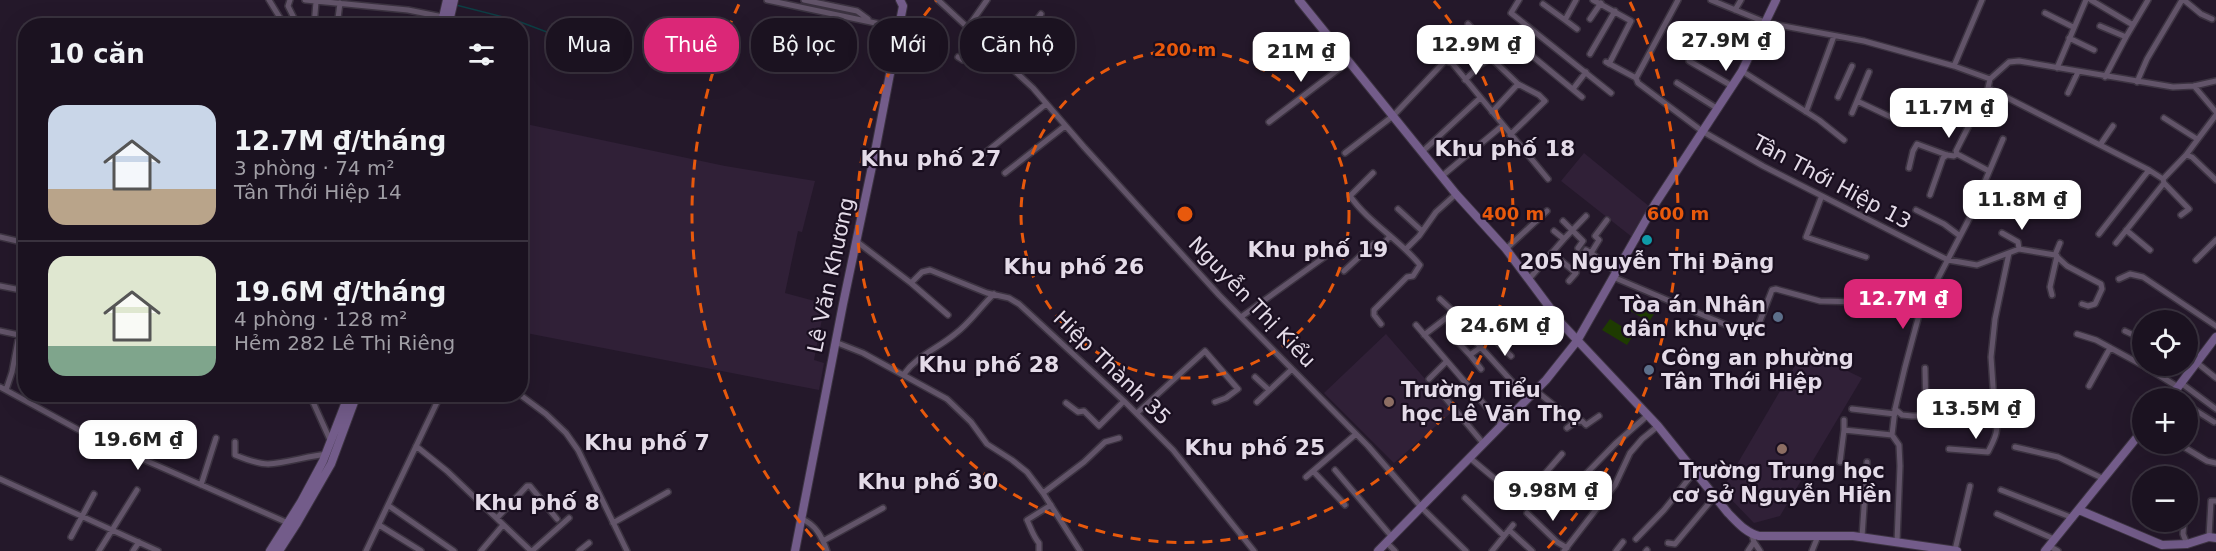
<!DOCTYPE html>
<html lang="vi">
<head>
<meta charset="utf-8">
<style>
  :root { --surface:#1b1220; --page:#241b29; --text:#f1f3f6; --muted:#a09ea5; --line:#39323e; --accent:#db2777 }
  body { margin:0; font-family:"DejaVu Sans",sans-serif; background:var(--page); color:var(--text); height:100vh; display:flex; flex-direction:column; font-size:22px; white-space:nowrap }
  * { box-sizing:border-box; margin:0 }
  p { font-size:20px; color:var(--muted) }
  .icon { flex:none; width:33px; height:33px; fill:none; stroke:currentColor; stroke-width:2; stroke-linecap:round; stroke-linejoin:round }
  .map { position:relative; flex:1; overflow:hidden }
  .panel { position:absolute; left:18px; top:18px; width:510px; height:384px; display:flex; flex-direction:column; background:var(--surface); border-radius:24px; box-shadow:0 6px 24px #0002,0 0 0 2px var(--line) }
  .panel>* { flex:none }
  .guide { position:absolute; left:546px; top:18px; width:570px; height:54px; display:flex; gap:12px }
  .fabs { position:absolute; left:2132px; top:310px; display:grid; gap:12px }
  .fabs a { display:grid; place-items:center; width:66px; height:66px; border-radius:50%; background:var(--surface); box-shadow:0 6px 24px #0002,0 0 0 2px var(--line); font-size:30px }
  .price { position:absolute; translate:-50% -51px; padding:0 14px; border-radius:12px; background:#fff; color:#222; font-size:20px; line-height:39px; filter:drop-shadow(0 2px 3px #0008) }
  .price::after { content:''; position:absolute; left:50%; top:36px; width:18px; height:14px; margin-left:-9px; background:inherit; clip-path:polygon(0 0,100% 0,50% 100%) }
  .price.current { background:var(--accent); color:#fff }
  ul { padding:0; list-style:none }
  li { display:flex; align-items:center; gap:18px; height:150px; padding:0 30px }
  li+li { border-top:2px solid var(--line) }
  li span { display:grid; place-items:center; flex:none; width:168px; height:120px; border-radius:18px; color:#555 }
  li>.icon { margin-inline-start:auto }
  span .icon { width:72px; height:72px; fill:#fffc; stroke-width:1 }
  li b { font-size:26px }
  h2 { display:flex; justify-content:space-between; align-items:center; height:72px; padding:0 30px; font-size:26px }
  .chip { padding:0 21px; border-radius:24px; background:var(--surface); box-shadow:0 6px 24px #0002,0 0 0 2px var(--line); font-size:21px; line-height:54px }
  .chip.current { background:var(--accent); color:#fff }
  .map>svg:first-child { display:block }
</style>
</head>
<body>
<div class="map">
<svg width="2216" height="551" viewBox="0 0 2216 551">
  <rect width="100%" height="100%" fill="#24182a"/>
  <path fill="#302037" d="M521,123L725,166L815,181L802,232L798,231L785,293L822,303L820,313L822,319L814,360L824,363L819,390L521,332Z
    M1584,153L1650,207L1632,237L1561,181Z
    M1386,334L1453,411L1394,463L1324,393Z
    M1804,350L1862,378L1780,516L1754,523L1722,490Z"/>
  <path fill="#1e3b01" d="M1631,294L1657,309L1649,322L1624,307Z
    M1610,319L1634,334L1627,345L1602,330Z"/>
  <g fill="none" stroke-linecap="round" stroke-linejoin="round">
    <path stroke="#0d3f45" stroke-width="1.5" d="M456,5L515,20L605,54"/>
    <defs>
      <path id="street" d="M269,0L285,26
        M290,0L288,6L298,26
        M305,0L408,10L443,17
        M767,0L899,28
        M804,0L857,11L868,19
        M938,0L1033,88L1084,147L1219,295L1368,446L1422,508L1466,551
        M1519,0L1511,13L1611,93
        M1593,0L1631,21L1609,64
        M1678,0L1636,78L1638,83L1702,131L1763,166L1948,260L1977,265L2019,249L2055,255L2060,243
        M1711,0L1767,23L1864,41L1954,66L1990,79L2009,62L2019,61L2173,87L2194,86L2216,81
        M2091,0L2133,25
        M2184,0L2201,14L2212,19
        M1543,4L1565,20L1576,0
        M1735,10L1741,0
        M2045,13L2073,27
        M1590,19L1601,3
        M1565,20L1577,29
        M1468,24L1497,54L1491,58L1518,84L1492,112
        M314,26L316,2
        M337,26L340,3
        M2100,26L2126,37L2148,0
        M968,27L987,0
        M2069,38L2094,50
        M1590,54L1615,11
        M1531,55L1582,97
        M958,57L963,60L981,39
        M999,57L1025,36L1041,14
        M1689,61L1732,86
        M1606,62L1636,78
        M1954,66L1982,0
        M2057,68L2086,0
        M1742,71L1819,120L1844,140
        M2105,77L2126,37
        M1990,79L1988,88L2149,170L2163,179L2186,155L2192,157L2216,180
        M1465,80L1480,65L1491,58
        M2137,82L2147,59L2182,0
        M1677,83L1718,109
        M2194,86L2216,112
        M1988,88L1956,151L1957,154L1989,171
        M1573,89L1586,72
        M2068,93L2078,72
        M1838,97L1852,66
        M1857,101L1895,119
        M1806,112L1834,36
        M1852,113L1869,72
        M2164,118L2197,139
        M1269,122L1348,62
        M1510,135L1545,101L1539,95L1518,84
        M2100,145L2113,126
        M1422,152L1480,98
        M1345,153L1393,116L1445,61L1452,63L1548,179
        M2186,155L2216,115
        M980,157L1046,104
        M1909,168L1913,151L1917,144L1947,155L1954,156L1957,154
        M1005,173L1065,126
        M1373,173L1350,196C1369,223 1399,239 1420,265L1413,276L1407,277L1374,310V315L1381,324
        M1442,176L1502,126
        M2164,183L2189,209L2181,215
        M1930,195L1943,158L1947,155
        M1821,198L1806,237L1866,257
        M1398,209L1422,231
        M1916,210L1944,224L1960,236
        M1563,221L1583,241L1578,248
        M2126,230L2150,250
        M2002,233L2018,242L2019,249
        M2099,234L2149,170
        M0,237L26,243
        M1564,239L1586,216
        M856,241L911,283L948,315
        M2116,243L2164,183L2163,179
        M1407,248L1419,236L1436,212L1456,194
        M1506,249L1547,211
        M1552,253L1576,273L1569,281
        M1591,253L1599,240L1595,236L1607,220
        M1591,253L1615,271
        M1583,255L1586,250L1591,253
        M2055,255L2067,266L2101,284L2102,289L2095,304L2088,306L2082,304
        M2196,260L2216,240
        M1344,271L1373,244L1381,247L1390,236
        M1613,277L1750,335L1758,326L1772,290L1776,289L1820,301L1861,302L1919,315
        M1529,279L1564,239L1554,231
        M2119,279L2130,274L2143,277L2216,326
        M911,283L922,272L930,270L987,293L1009,298L1019,304L1124,401L1173,450L1254,551
        M0,286L26,291
        M2052,295L2050,287L2057,256
        M1241,317L1330,253
        M1416,325L1501,424
        M0,331L19,335L12,372L6,390
        M2125,331L2142,339
        M1467,332L1527,398
        M2077,334L2096,340L2142,365
        M1424,335L1454,312L1440,299
        M1455,339L1470,355L1481,347
        M835,342L863,353L947,399L971,422L987,444L1012,460L1027,472L1043,493L1080,551
        M1478,344L1491,336L1511,356
        M1470,355L1481,369
        M2187,362L2193,365
        M2196,362L2216,378
        M2144,366L2178,387
        M1925,368L1926,416
        M904,374C918,355 937,349 955,334C970,323 980,307 994,294
        M1255,377L1269,390
        M1429,379L1447,361
        M2181,383L2216,409
        M2089,386L2110,348
        M0,387L79,430L115,447L288,523
        M1535,390L1575,422L1567,428
        M1441,393L1483,443
        M305,394L313,402L331,442
        M519,394L546,414L566,433L578,450L627,551
        M1257,402L1292,369
        M1066,403L1078,412L1084,411L1099,426L1124,401
        M2187,405L2214,422
        M1852,409L1895,414
        M1895,409L1902,415L1912,416H1995
        M1137,413L1205,351L1238,389L1226,398L1215,402
        M1575,422L1582,421L1586,425L1599,416
        M1844,430V420
        M235,442V455C245,459 257,464 268,464C286,463 308,456 327,454
        M2179,444L2207,461L2216,463
        M416,446L447,471L531,551
        M2015,447L2058,457L2104,479
        M1949,449L1988,452C1994,440 2000,430 1995,416L1991,357L1995,319L2009,253
        M1470,458L1512,493L1523,475L1536,484L1562,454
        M1840,462L1844,430L1892,435
        M1335,470L1392,537
        M1313,471L1345,505
        M1306,477L1356,434
        M0,479L158,551
        M201,485L216,438
        M2001,490L2073,518
        M1043,493L1084,462L1105,442L1119,438
        M1465,498L1504,536
        M389,506L454,551
        M1550,511L1615,444L1648,415
        M1527,513L1557,542L1567,548
        M1997,514L2054,539
        M497,518L527,486H530L557,519
        M802,519C816,525 822,537 827,551
        M2184,522L2183,534L2187,544
        M613,523L668,492
        M379,525L421,551
        M1509,530L1532,551
        M1752,535L1754,542L1760,551
        M71,537L94,494
        M1862,537L1867,462
        M2209,537L2211,501H2216
        M1636,539L1664,510L1695,471
        M823,541L883,508
        M1897,542L1900,466L1899,445L1892,435L1895,409L1905,367L1919,315L1969,219L2003,139
        M1387,543L1395,551
        M1668,543L1675,544L1715,496
        M2049,546L2058,551
        M1955,550L1970,486
        M99,551L137,490
        M133,551L139,542
        M366,551L441,394
        M481,551L503,525
        M532,551L569,518
        M579,551L589,543
        M1039,551V543C1033,536 1031,528 1027,520L1051,505
        M1492,551L1513,525
        M1564,551L1615,485L1630,453L1642,439L1658,426
        M1616,551L1623,542
        M1646,551L1647,550
        M1748,551L1754,542
        M1812,551L1818,536"/>
      <path id="secondary" d="M1299,0L1456,194L1506,249L1562,324L1658,426L1728,513C1737,522 1746,533 1759,536H1853L1957,551
        M441,26L447,0
        M448,26L454,0
        M2169,399L2216,337
        M2079,510L2162,545L2187,544L2209,537L2216,538
        M270,551L301,502L323,461L349,394
        M279,551L297,523L331,464L357,394
        M795,551L843,304L874,157L903,6L900,0
        M1378,551L1546,380L1577,341L1655,204L1742,71L1776,0
        M2045,551L2142,431"/>
    </defs>
    <use href="#street" stroke="#3c3341" stroke-width="8"/>
    <use href="#secondary" stroke="#3c3341" stroke-width="10"/>
    <use href="#street" stroke="#625469" stroke-width="5"/>
    <use href="#secondary" stroke="#735c8a" stroke-width="8"/>
  </g>
  <g fill="none" stroke="#e8590c" stroke-width="3" stroke-dasharray="10 8">
    <circle cx="1185" cy="214" r="164"/>
    <path d="M1434 1A328 328 0 1 1 936 1"/>
    <path d="M824 550A493 493 0 0 1 740 2M1630 2A493 493 0 0 1 1546 550"/>
  </g>
  <circle fill="#0f9aa8" stroke="#1a0f20" stroke-width="2" cx="1647" cy="240" r="6"/>
  <g fill="#5c6f8a" stroke="#1a0f20" stroke-width="2">
    <circle cx="1778" cy="317" r="6"/>
    <circle cx="1649" cy="370" r="6"/>
  </g>
  <g fill="#8d6e63" stroke="#1a0f20" stroke-width="2">
    <circle cx="1389" cy="402" r="6"/>
    <circle cx="1782" cy="449" r="6"/>
  </g>
  <g text-anchor="middle" dominant-baseline="central" stroke-width="4.5" stroke-linejoin="round" paint-order="stroke">
    <g font-size="21" fill="#e4dbe8" stroke="#1a0f20">
      <text transform="translate(1832 182) rotate(28)">Tân Thới Hiệp 13</text>
      <text transform="translate(831 275) rotate(-78)">Lê Văn Khương</text>
      <text transform="translate(1252 302) rotate(46)">Nguyễn Thị Kiểu</text>
      <text transform="translate(1112 368) rotate(44)">Hiệp Thành 35</text>
    </g>
    <g font-size="21" font-weight="bold" fill="#e4dbe8" stroke="#1a0f20">
      <text x="1647" y="262">205 Nguyễn Thị Đặng</text>
      <text x="1766" y="305" text-anchor="end">Tòa án Nhân<tspan x="1766" dy="24">dân khu vực</tspan></text>
      <text x="1661" y="358" text-anchor="start">Công an phường<tspan x="1661" dy="24">Tân Thới Hiệp</tspan></text>
      <text x="1401" y="390" text-anchor="start">Trường Tiểu<tspan x="1401" dy="24">học Lê Văn Thọ</tspan></text>
      <text x="1782" y="471">Trường Trung học<tspan x="1782" dy="24">cơ sở Nguyễn Hiền</tspan></text>
    </g>
    <g font-size="22" font-weight="bold" fill="#e4dbe8" stroke="#1a0f20">
      <text x="1505" y="148">Khu phố 18</text>
      <text x="931" y="158">Khu phố 27</text>
      <text x="1318" y="249">Khu phố 19</text>
      <text x="1074" y="266">Khu phố 26</text>
      <text x="989" y="364">Khu phố 28</text>
      <text x="647" y="442">Khu phố 7</text>
      <text x="1255" y="447">Khu phố 25</text>
      <text x="928" y="481">Khu phố 30</text>
      <text x="537" y="502">Khu phố 8</text>
    </g>
  </g>
  <circle cx="1185" cy="214" r="9" fill="#e8590c" stroke="#1a0f20" stroke-width="3"/>
  <g font-size="18" text-anchor="middle" font-weight="bold" fill="#e8590c" stroke="#1a0f20" stroke-width="4.5" stroke-linejoin="round" paint-order="stroke">
    <text x="1185" y="56">200 m</text>
    <text x="1513" y="220">400 m</text>
    <text x="1678" y="220">600 m</text>
  </g>
</svg>
<div class="fabs">
<a><svg class="icon" aria-label="locate" viewBox="0 0 24 24"><circle cx="12" cy="12" r="6"/><path d="M12 2v4M12 18v4M2 12h4M18 12h4"/></svg></a>
<a>+</a>
<a>−</a>
</div>
<b class="price" style="left:1726px;top:72px">27.9M ₫</b>
<b class="price" style="left:1476px;top:76px">12.9M ₫</b>
<b class="price" style="left:1301px;top:83px">21M ₫</b>
<b class="price" style="left:1949px;top:139px">11.7M ₫</b>
<b class="price" style="left:2022px;top:231px">11.8M ₫</b>
<b class="price current" style="left:1903px;top:330px">12.7M ₫</b>
<b class="price" style="left:1505px;top:357px">24.6M ₫</b>
<b class="price" style="left:1976px;top:440px">13.5M ₫</b>
<b class="price" style="left:138px;top:471px">19.6M ₫</b>
<b class="price" style="left:1553px;top:522px">9.98M ₫</b>
<div class="guide">
<a class="chip">Mua</a>
<a class="chip current">Thuê</a>
<a class="chip">Bộ lọc</a>
<a class="chip">Mới</a>
<a class="chip">Căn hộ</a>
</div>
<section class="panel">
<h2>10 căn<svg class="icon" aria-label="filters" viewBox="0 0 24 24"><path d="M4 7h16M4 17h16"/><circle cx="9" cy="7" r="2"/><circle cx="15" cy="17" r="2"/></svg></h2>
<ul>
<li><span style="background:linear-gradient(#c9d6e8 70%,#b9a48a 0)"><svg class="icon" aria-label="home" viewBox="0 0 24 24"><path d="M3 11l9-7 9 7M6 9v11h12V9"/></svg></span><div><b>12.7M ₫/tháng</b><p>3 phòng · 74 m²</p><p>Tân Thới Hiệp 14</p></div></li>
<li><span style="background:linear-gradient(#dfe7d0 75%,#7fa58c 0)"><svg class="icon" aria-label="home" viewBox="0 0 24 24"><path d="M3 11l9-7 9 7M6 9v11h12V9"/></svg></span><div><b>19.6M ₫/tháng</b><p>4 phòng · 128 m²</p><p>Hẻm 282 Lê Thị Riêng</p></div></li>
</ul>
</section>
</div>
</body>
</html>
